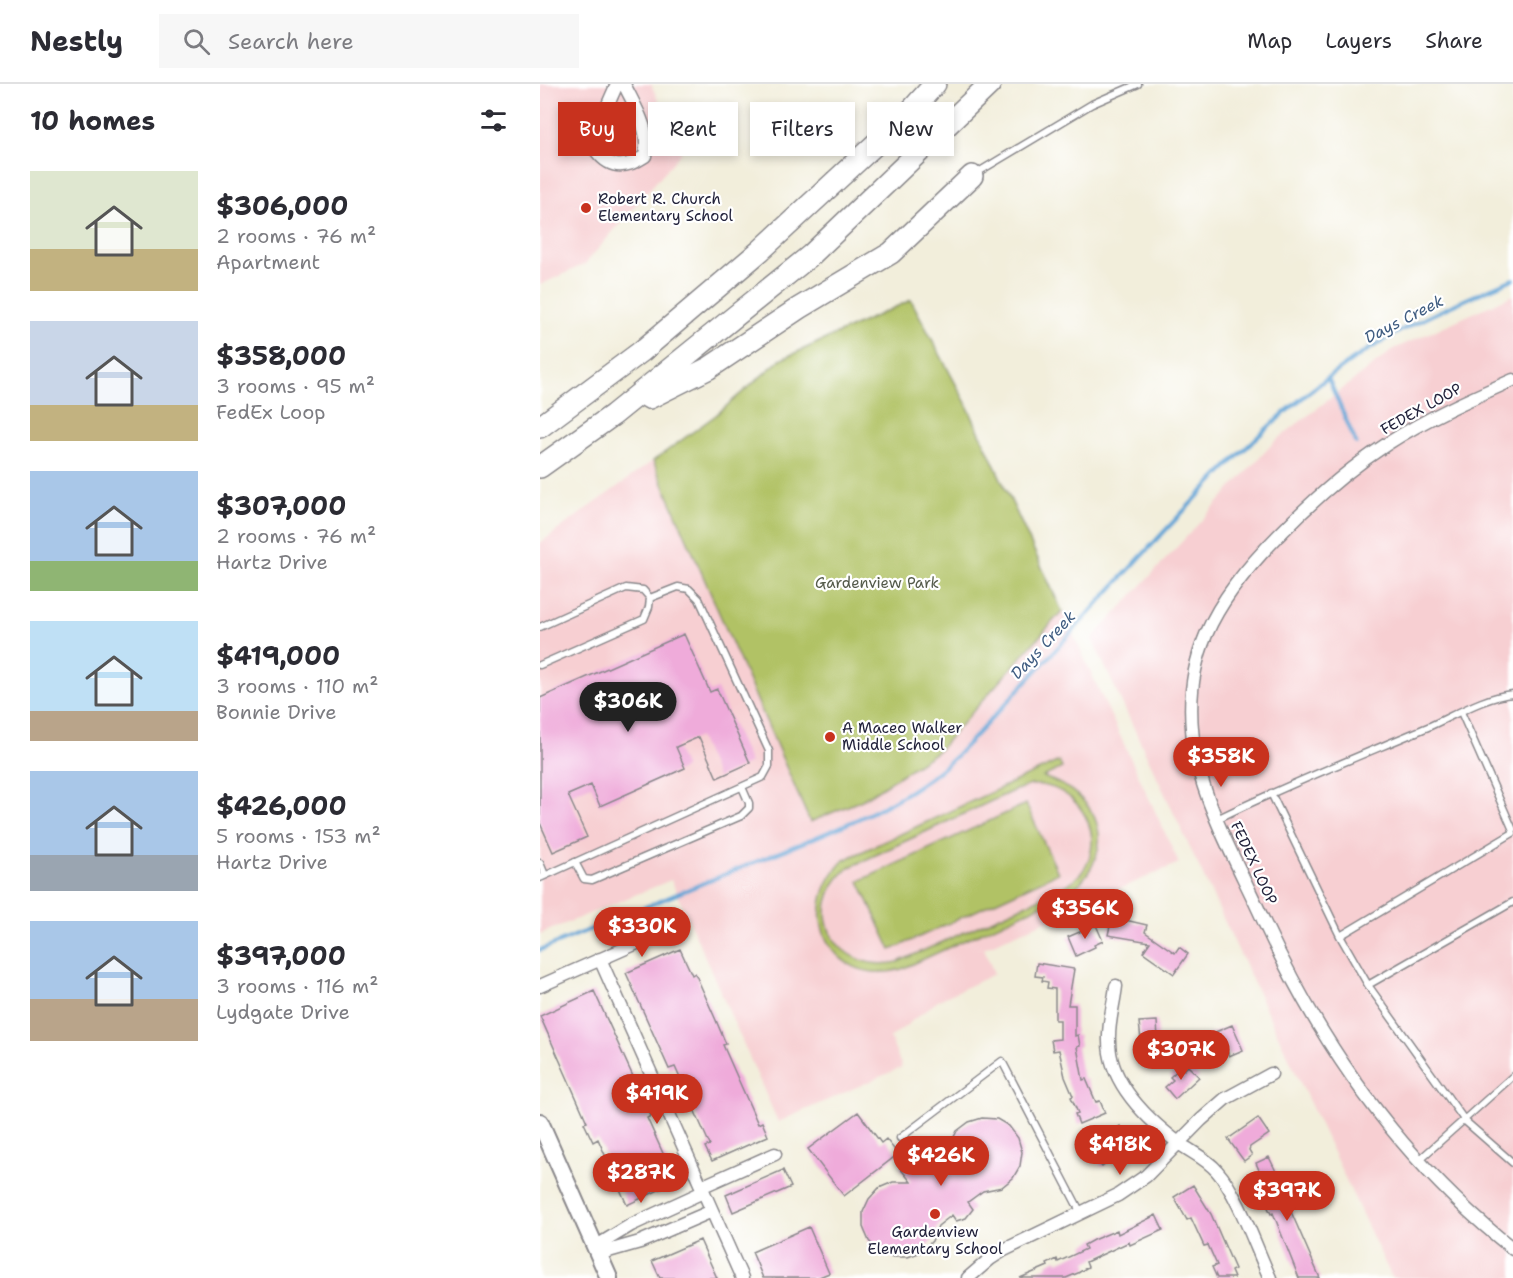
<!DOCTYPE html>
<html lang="en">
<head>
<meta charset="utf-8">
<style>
  :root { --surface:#fff; --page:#f7f7f7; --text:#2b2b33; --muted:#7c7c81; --line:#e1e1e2; --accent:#c8321e }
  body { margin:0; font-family:"Shantell Sans",sans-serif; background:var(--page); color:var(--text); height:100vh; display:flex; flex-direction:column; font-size:22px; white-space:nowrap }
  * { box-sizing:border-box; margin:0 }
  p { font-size:20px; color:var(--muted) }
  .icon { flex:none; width:33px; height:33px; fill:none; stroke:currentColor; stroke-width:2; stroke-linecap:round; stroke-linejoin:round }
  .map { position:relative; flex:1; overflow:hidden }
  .side { display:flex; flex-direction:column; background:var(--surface); width:540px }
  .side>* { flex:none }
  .banner { position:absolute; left:18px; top:18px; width:570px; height:54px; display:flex; gap:12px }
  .price { position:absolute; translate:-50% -51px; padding:0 14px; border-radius:21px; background:var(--accent); color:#fff; font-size:20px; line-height:39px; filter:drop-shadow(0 2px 3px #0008) }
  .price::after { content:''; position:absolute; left:50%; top:36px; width:18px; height:14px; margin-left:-9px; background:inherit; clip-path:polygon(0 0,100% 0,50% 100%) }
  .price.current { background:#222; color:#fff }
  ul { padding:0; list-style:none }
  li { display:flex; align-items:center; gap:18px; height:150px; padding:0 30px }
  li span { display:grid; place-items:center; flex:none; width:168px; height:120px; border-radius:0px; color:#555 }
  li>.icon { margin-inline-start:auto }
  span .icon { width:72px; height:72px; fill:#fffc; stroke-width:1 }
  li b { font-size:26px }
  h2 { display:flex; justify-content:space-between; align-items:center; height:72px; padding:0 30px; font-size:26px }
  .chip { padding:0 21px; border-radius:0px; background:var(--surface); box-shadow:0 3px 9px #0003; font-size:21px; line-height:54px }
  .chip.current { background:var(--accent); color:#fff }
  header { display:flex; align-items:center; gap:36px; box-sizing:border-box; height:84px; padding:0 30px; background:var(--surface); border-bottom:2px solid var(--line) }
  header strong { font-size:28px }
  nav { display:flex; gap:33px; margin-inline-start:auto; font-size:21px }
  .search { width:420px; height:54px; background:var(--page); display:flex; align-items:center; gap:15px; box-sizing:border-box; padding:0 21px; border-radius:0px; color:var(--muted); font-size:22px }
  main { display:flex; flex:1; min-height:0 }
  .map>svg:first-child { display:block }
</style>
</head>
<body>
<header>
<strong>Nestly</strong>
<div class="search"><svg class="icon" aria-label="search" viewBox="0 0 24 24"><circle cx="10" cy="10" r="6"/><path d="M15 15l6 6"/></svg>Search here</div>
<nav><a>Map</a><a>Layers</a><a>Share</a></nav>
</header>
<main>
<section class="side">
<h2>10 homes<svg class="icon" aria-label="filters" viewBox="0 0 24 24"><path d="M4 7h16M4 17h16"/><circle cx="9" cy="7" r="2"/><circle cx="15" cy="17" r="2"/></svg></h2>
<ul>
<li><span style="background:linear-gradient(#dfe7d0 65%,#c2b280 0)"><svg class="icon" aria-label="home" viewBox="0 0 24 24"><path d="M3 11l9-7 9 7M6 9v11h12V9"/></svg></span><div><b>$306,000</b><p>2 rooms · 76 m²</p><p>Apartment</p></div></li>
<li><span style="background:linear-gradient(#c9d6e8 70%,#c2b280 0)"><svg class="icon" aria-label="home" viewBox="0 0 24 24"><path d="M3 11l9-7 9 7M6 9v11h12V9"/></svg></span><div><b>$358,000</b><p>3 rooms · 95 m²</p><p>FedEx Loop</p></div></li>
<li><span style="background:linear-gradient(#a9c7e8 75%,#8fb573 0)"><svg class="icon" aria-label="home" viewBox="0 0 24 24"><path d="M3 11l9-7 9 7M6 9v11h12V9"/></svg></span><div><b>$307,000</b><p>2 rooms · 76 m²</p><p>Hartz Drive</p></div></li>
<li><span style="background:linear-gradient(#bfe0f5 75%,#b9a48a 0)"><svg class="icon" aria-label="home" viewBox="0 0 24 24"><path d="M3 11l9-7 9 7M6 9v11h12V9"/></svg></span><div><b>$419,000</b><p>3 rooms · 110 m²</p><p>Bonnie Drive</p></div></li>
<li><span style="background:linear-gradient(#a9c7e8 70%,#9aa5b1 0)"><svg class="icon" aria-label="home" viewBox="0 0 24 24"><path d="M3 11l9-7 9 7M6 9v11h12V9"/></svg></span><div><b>$426,000</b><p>5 rooms · 153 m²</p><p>Hartz Drive</p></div></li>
<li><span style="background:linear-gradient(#a9c7e8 65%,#b9a48a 0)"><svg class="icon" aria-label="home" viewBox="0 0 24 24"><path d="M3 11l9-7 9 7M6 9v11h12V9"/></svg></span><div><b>$397,000</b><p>3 rooms · 116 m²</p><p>Lydgate Drive</p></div></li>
</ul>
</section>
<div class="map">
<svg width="973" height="1194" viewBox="0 0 973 1194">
  <rect width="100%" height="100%" fill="#fff"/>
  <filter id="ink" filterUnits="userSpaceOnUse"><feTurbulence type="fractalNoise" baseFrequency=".0167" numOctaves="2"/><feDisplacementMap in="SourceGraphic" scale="12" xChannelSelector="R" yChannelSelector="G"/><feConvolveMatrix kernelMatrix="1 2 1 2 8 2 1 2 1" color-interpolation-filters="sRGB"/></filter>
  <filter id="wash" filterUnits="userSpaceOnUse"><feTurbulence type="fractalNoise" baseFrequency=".008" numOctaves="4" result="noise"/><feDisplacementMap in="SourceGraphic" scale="24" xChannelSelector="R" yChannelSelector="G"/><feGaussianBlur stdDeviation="1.35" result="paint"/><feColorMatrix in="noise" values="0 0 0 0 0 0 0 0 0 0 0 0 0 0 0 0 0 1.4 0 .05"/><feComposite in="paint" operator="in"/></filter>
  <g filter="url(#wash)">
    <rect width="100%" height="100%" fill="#f2eedb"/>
    <path fill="#f7cfd2" d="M0,0H111L141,69L45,180L0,201Z
      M973,211V1194H852L552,555L735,357L854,265Z
      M371,216L426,319L639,779L444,864L454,890L399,916L350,954L362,983L238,1038L131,796L0,850V459L176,331L240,276Z"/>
    <path fill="#b1c265" stroke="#6a7250" stroke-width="1.5" fill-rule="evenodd" d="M371,216L426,319L522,527L398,667L322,716L270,738L113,377L176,331L240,276Z
      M519,677L522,684L503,693C561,711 580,764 532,807L362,885C291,905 253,827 304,776ZM491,701C532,698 566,743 546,782C540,793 529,800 518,806L358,878C297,891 260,827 308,784L473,707Z
      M486,720L518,789L351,866L319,797Z"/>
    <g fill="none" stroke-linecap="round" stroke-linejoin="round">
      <path stroke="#62a4d6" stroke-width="4" d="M788,294L816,359
        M0,866C73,836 146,806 220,776C288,748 362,723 416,672C492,594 564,511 639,432C692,376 747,321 811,277C861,242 917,219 973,195"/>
    </g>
    <g id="blocks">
      <path fill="#efabda" d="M144,550L170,608L177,605L210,679L177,694L159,653L136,663L145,684L60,722L51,701L28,711L47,753L13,768L0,739V614Z
        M572,833L607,841L605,848L635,869L639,863L648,870L634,890L603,868L610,858L568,851Z
        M556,841L563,857L554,861L555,863L536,872L528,853Z
        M140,865L152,891L155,889L175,934L186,960L183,961L218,1040L222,1038L228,1052L172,1077L165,1063L170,1061L135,983L129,985L86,889Z
        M497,879L534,885L528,921H535V952L538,951L540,962L537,963L543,996L546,995L556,1018L560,1017L565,1029L539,1040L535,1030L538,1029L531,1013L533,1012L525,993L519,966L513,967L511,956L520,955V936H515V905L507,904L508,898L502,897L503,893L495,892Z
        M54,907L111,1032L107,1034L136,1098L87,1121L58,1055L53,1058L44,1039L47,1038L0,932Z
        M617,937L619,974L603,975L599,938Z
        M692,941L703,966L689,972L685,962L673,967L666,952Z
        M648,982L659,993L635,1015L625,1003L633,996L630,993L641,983L644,986Z
        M318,1028L341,1059L346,1055L358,1070L304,1112L268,1065Z
        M442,1034L457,1035L469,1042L478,1054L482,1068L480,1082L473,1094L462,1103L443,1107L428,1118L433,1125L426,1134L416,1137L412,1131L398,1142L392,1157L381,1168L368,1173H353L339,1168L329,1157L323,1143V1128L329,1115L339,1104L353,1098H371L360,1084L374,1070L372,1068L386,1057L407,1085L411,1059L417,1047L429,1038Z
        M718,1034L729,1050L710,1063L709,1066L712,1071L704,1077L688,1055Z
        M580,1042L591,1056L569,1073L571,1076L562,1083L549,1066Z
        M729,1073L745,1106L742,1107L780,1194H759L733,1129L731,1130L726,1119L732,1116L716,1079Z
        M243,1086L251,1103L193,1128L186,1111Z
        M653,1101L671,1130L695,1185L691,1187L694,1194H677L672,1183L677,1181L668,1161L664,1162L651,1134L647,1136L634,1113Z
        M616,1131L623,1146L590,1161L589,1158L546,1178L548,1183L538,1189L526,1194H480L508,1182L507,1180L517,1175L518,1178L546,1165L544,1161L553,1156L577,1146L578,1150Z
        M269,1143L289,1189L277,1194H223L212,1168Z
        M160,1156L177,1194H120L112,1177Z"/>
    </g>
  </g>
  <g filter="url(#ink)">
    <use href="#blocks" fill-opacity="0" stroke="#8a888b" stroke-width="1.5"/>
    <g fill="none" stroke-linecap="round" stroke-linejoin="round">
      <defs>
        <path id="lane" d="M435,90L552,20L598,0
          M0,543L86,504L103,506L110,514L109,523L104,535L0,581
          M921,628L973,746
          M731,709L800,852L828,901L925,1037L973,1079
          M677,735C746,701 817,673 888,643C913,632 946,612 973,610
          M35,778L44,795L52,796L201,732L209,724V719L202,703
          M0,779L5,791
          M0,794L223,693L229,682V667L159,515L149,505L138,503L110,514
          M800,852L973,749
          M828,901L973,818
          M360,1054L462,977L541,1129
          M878,1077L973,992"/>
        <path id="street" d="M77,0L51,59C65,83 81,88 105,72C111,46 95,23 84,0
          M973,296C930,315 887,334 847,360C807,386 772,417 739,451C674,517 637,577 656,673C667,728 702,788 725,840C783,965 864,1079 973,1165
          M60,875L202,1194
          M0,902L131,844
          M576,902C574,920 568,939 569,957C569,1000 608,1036 640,1060C653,1069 667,1075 677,1087C698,1110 716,1164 730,1194
          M161,1103L235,1070
          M55,1163L91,1141L163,1108
          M58,1170L100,1158L172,1127
          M428,1194L450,1175L464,1166L578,1111L606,1092L661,1036L685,1015L731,990"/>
        <path id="secondary" d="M0,1038L69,1194"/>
        <path id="highway" d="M109,314L169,284L259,224L351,169L432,92
          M0,343L102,267L220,167L367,31L395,0
          M0,383L73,331L271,171L450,0"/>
      </defs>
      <use href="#lane" stroke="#8a888b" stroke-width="9"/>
      <use href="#street" stroke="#8a888b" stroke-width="15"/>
      <use href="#secondary" stroke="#8a888b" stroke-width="20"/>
      <use href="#highway" stroke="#8a888b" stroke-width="24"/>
      <use href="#lane" stroke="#fff" stroke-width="6"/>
      <use href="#street" stroke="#fff" stroke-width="12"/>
      <use href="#secondary" stroke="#fff" stroke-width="16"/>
      <use href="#highway" stroke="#fff" stroke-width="21"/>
    </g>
  </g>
  <g fill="#c8321e" stroke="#fff" stroke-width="2">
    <circle cx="46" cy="124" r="6"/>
    <circle cx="290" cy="653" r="6"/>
    <circle cx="395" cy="1130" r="6"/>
  </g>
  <g text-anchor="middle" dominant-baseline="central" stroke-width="4.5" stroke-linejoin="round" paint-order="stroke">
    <g font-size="15" fill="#22223b" stroke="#fff" text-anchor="start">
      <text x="58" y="115">Robert R. Church<tspan x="58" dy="17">Elementary School</tspan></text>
      <text x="302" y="644">A Maceo Walker<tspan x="302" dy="17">Middle School</tspan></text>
      <text x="395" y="1148" text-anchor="middle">Gardenview<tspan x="395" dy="17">Elementary School</tspan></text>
    </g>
    <g font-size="15" fill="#22223b" stroke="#fff">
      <text transform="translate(881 325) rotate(-29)">FEDEX LOOP</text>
      <text transform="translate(714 779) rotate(65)">FEDEX LOOP</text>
    </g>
    <g font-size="15" fill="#545a4a" stroke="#fff">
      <text x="337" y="499">Gardenview Park</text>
    </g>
    <g font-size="16" font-style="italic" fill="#3f5c81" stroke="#fff">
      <text transform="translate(864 235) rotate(-27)">Days Creek</text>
      <text transform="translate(503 561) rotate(-47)">Days Creek</text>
    </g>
  </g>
</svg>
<b class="price current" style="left:88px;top:649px">$306K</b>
<b class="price" style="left:681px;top:704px">$358K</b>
<b class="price" style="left:545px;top:856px">$356K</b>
<b class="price" style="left:102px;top:874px">$330K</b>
<b class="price" style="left:641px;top:997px">$307K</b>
<b class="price" style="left:117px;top:1041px">$419K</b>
<b class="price" style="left:580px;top:1092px">$418K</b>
<b class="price" style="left:401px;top:1103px">$426K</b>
<b class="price" style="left:101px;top:1120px">$287K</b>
<b class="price" style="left:747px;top:1138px">$397K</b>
<div class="banner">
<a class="chip current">Buy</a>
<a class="chip">Rent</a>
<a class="chip">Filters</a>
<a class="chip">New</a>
</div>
</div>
</main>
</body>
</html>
